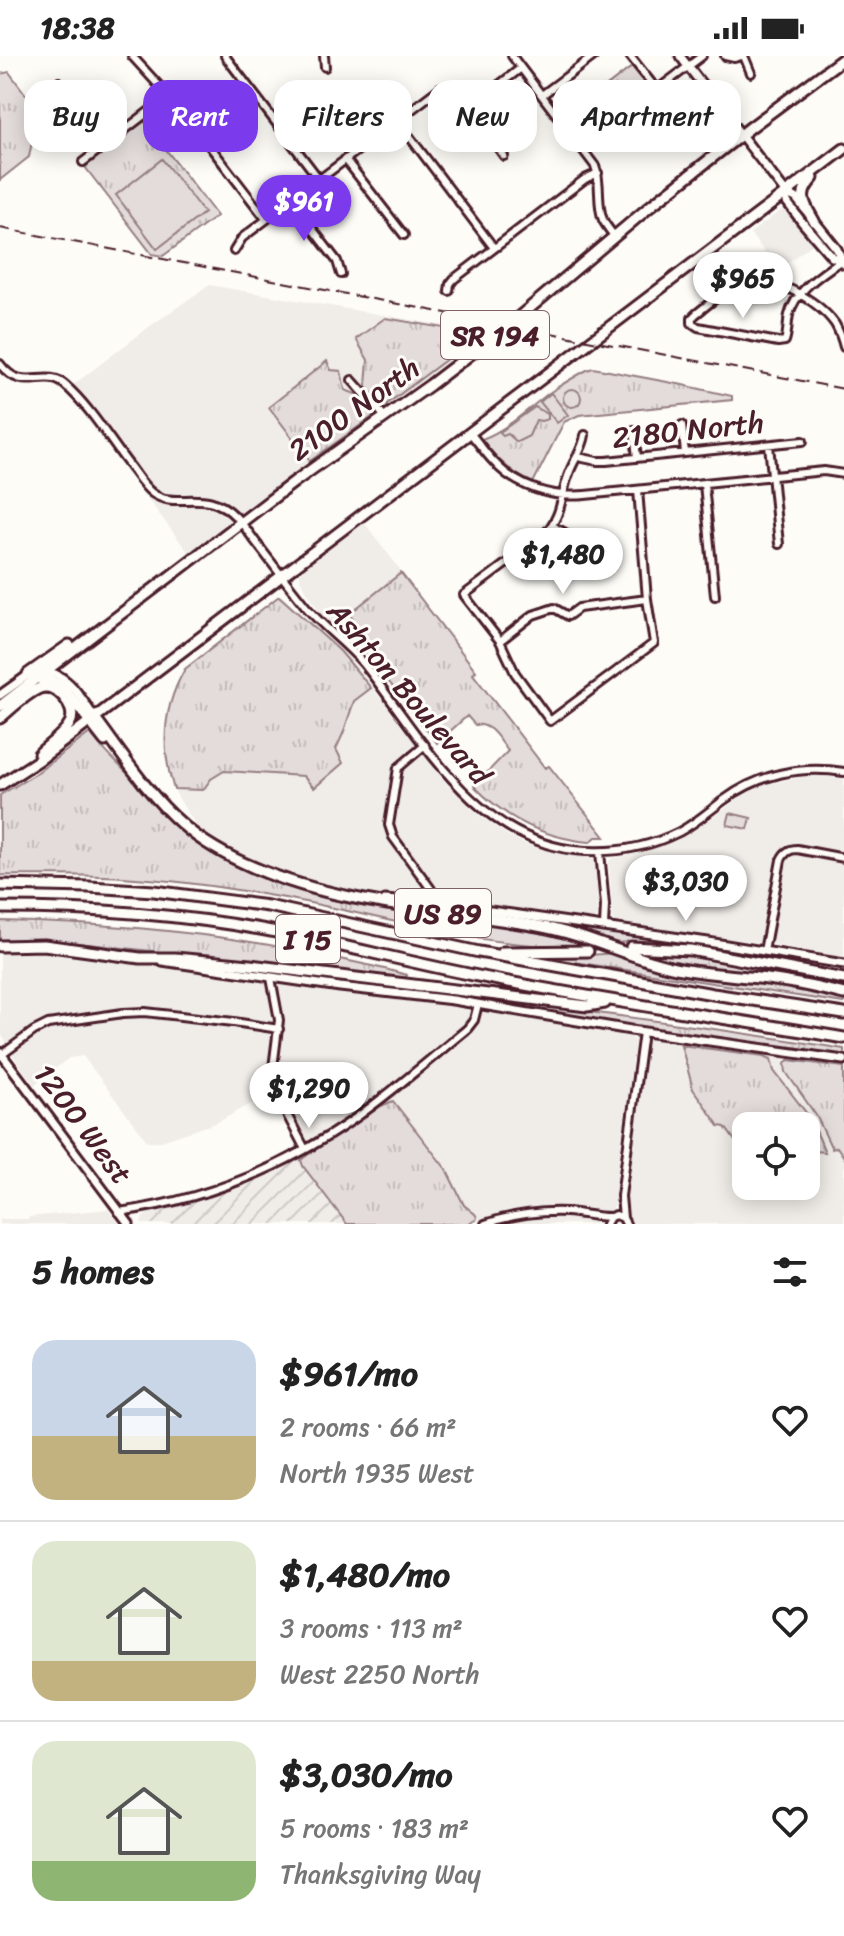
<!DOCTYPE html>
<html lang="en">
<head>
<meta charset="utf-8">
<style>
  :root { --surface:#fff; --page:#f2f2f2; --text:#222; --muted:#767676; --line:#e0e0e0; --accent:#7c3aed }
  body { margin:0; font-family:Sriracha,sans-serif; background:var(--page); color:var(--text); height:100vh; display:flex; flex-direction:column; font-size:30px; white-space:nowrap }
  * { box-sizing:border-box; margin:0 }
  p { font-size:26px; color:var(--muted) }
  .icon { flex:none; width:44px; height:44px; fill:none; stroke:currentColor; stroke-width:2; stroke-linecap:round; stroke-linejoin:round }
  .map { position:relative; height:1168px; overflow:hidden }
  .side { display:flex; flex-direction:column; background:var(--surface); flex:1 }
  .side>* { flex:none }
  .hud { position:absolute; left:24px; top:24px; width:796px; height:72px; display:flex; gap:16px }
  .fabs { position:absolute; left:732px; top:1056px; display:grid; gap:16px }
  .fabs a { display:grid; place-items:center; width:88px; height:88px; border-radius:16px; background:var(--surface); box-shadow:0 4px 20px #0003; font-size:40px }
  .price { position:absolute; translate:-50% -68px; padding:0 18px; border-radius:28px; background:#fff; color:#222; font-size:26px; line-height:52px; filter:drop-shadow(0 2px 4px #0008) }
  .price::after { content:''; position:absolute; left:50%; top:48px; width:24px; height:18px; margin-left:-12px; background:inherit; clip-path:polygon(0 0,100% 0,50% 100%) }
  .price.selected { background:var(--accent); color:#fff }
  ul { padding:0; list-style:none }
  li { display:flex; align-items:center; gap:24px; height:200px; padding:0 32px }
  li+li { border-top:2px solid var(--line) }
  li span { display:grid; place-items:center; flex:none; width:224px; height:160px; border-radius:24px; color:#555 }
  li>.icon { margin-inline-start:auto }
  span .icon { width:96px; height:96px; fill:#fffc; stroke-width:1 }
  li b { font-size:34px }
  h2 { display:flex; justify-content:space-between; align-items:center; height:96px; padding:0 32px; font-size:34px }
  .pill { padding:0 28px; border-radius:24px; background:var(--surface); box-shadow:0 4px 20px #0003; font-size:28px; line-height:72px }
  .pill.selected { background:var(--accent); color:#fff }
  .status { display:flex; justify-content:space-between; align-items:center; height:56px; padding:0 40px; background:var(--surface); direction:ltr }
  .status svg { height:22px; fill:currentColor }
  .map>svg:first-child { display:block }
</style>
</head>
<body>
<div class="status"><b>18:38</b><svg viewBox="0 0 49 12"><path d="M0 12V9h3v3zM5 12V6h3v6zM10 12V3h3v9zM15 12V0h3v12zM26 1h20v11H26zM47 4h2v5h-2z"/></svg></div>
<div class="map">
<svg width="844" height="1168" viewBox="0 0 844 1168">
  <defs>
    <pattern id="industrial-furrows" width="10" height="10" patternUnits="userSpaceOnUse" patternTransform="scale(2)"><rect width="10" height="10" fill="#f0ece8"/><path d="M-1 1l2-2M0 10L10 0M9 11l2-2" fill="none" stroke="#cfcac7"/></pattern>
    <pattern id="grass-tufts" width="24" height="20" patternUnits="userSpaceOnUse" patternTransform="scale(2)"><rect width="24" height="20" fill="#e3dcda"/><path d="M3 7l-1-3M5 7V3M7 7l1-3M15 17l-1-3M17 17v-4M19 17l1-3" fill="none" stroke="#c4bcbb"/></pattern>
  </defs>
  <rect width="100%" height="100%" fill="#fdfcf7"/>
  <filter id="ink" filterUnits="userSpaceOnUse"><feTurbulence type="fractalNoise" baseFrequency=".0125" numOctaves="2"/><feDisplacementMap in="SourceGraphic" scale="16" xChannelSelector="R" yChannelSelector="G"/><feConvolveMatrix kernelMatrix="1 2 1 2 8 2 1 2 1" color-interpolation-filters="sRGB"/></filter>
  <g filter="url(#ink)">
    <path fill="#f0ece8" fill-rule="evenodd" d="M782,154L792,161L815,186L778,214L750,177Z
      M209,229L486,277L189,497L87,364L68,333L149,271Z
      M363,465L402,516L333,569L321,558L300,524V518L305,510Z
      M281,539L349,601L444,725L480,760L507,779L525,788L555,797L591,802L594,804L598,843L596,861L593,864L589,865L469,848L372,839L332,832L295,822L261,810L202,779L176,738L168,712L165,697V670L174,635L185,613Z
      M821,720L844,723V902L776,889L615,866L613,864L609,806L611,803L640,797L676,785L698,772L742,740L764,729L802,721Z
      M39,893L73,896L172,910L192,915L264,926L423,944L468,951L471,953L473,959L465,971L362,1054L313,1084L305,1083L278,1033L216,1067L161,1085H147L83,1000L69,1002L34,1029L18,1007L0,976V894Z
      M484,953L517,957L627,979L632,981L635,985L613,1153L605,1158L574,1152L543,1150L510,1154L489,1160L472,1168H347L299,1103L346,1075L411,1026L472,972Z
      M656,981L844,1008V1168H630L625,1157V1152L646,987L650,983ZM746,1070H806V1130H746Z
      M108,1153L120,1168H0V1163H29V1161Z
      M546,1160L583,1163L601,1168H498L523,1162Z"/>
    <path fill="url(#industrial-furrows)" d="M299,1103L347,1168H141L143,1161L149,1157L191,1147L238,1131Z"/>
    <path fill="url(#grass-tufts)" stroke="#967e82" stroke-width="2" d="M633,10L647,29V35L586,82L580,83L564,63Z
      M9,16L38,55L29,101L0,124V18Z
      M144,65L217,160L163,200L152,198L85,111Z
      M385,262L480,278L383,351L366,330L368,304L356,283Z
      M327,305L331,314L341,315L345,334L361,340L373,358L372,361L310,405L269,351Z
      M593,312L678,328L732,340V344L579,359L564,366L533,427C511,417 495,402 482,383C507,374 528,353 549,337C561,329 574,321 587,314Z
      M401,517L476,615L473,618L545,712L549,710L605,781H596L590,786C544,782 506,763 474,730L508,695C499,684 491,666 475,669L467,660L437,687L356,584L362,580L363,576L349,558Z
      M279,540L340,595L371,632L354,645L343,678L336,693L343,707L314,732L303,720L224,715L211,723L203,734L174,733C160,691 163,651 185,613Z
      M90,677C106,698 126,715 144,735C158,750 169,767 186,779C238,818 303,839 366,851C388,855 411,860 433,858L552,876L589,888C580,889 574,890 565,890C466,890 370,856 273,840C223,831 172,824 122,821C81,818 40,820 0,819V739L34,719Z
      M0,865C114,867 224,877 335,902C359,907 384,912 407,919L405,923L51,884H0Z
      M545,866L778,899L844,912V917L688,887L661,885L610,887Z
      M637,896C707,898 775,914 844,927V935L684,909Z
      M616,897L844,941V947L547,902Z
      M258,916C454,939 650,961 844,993V1001L616,968L494,946Z
      M681,989L764,1000L771,1003L774,1015L811,1063L825,1096L815,1095L806,1099V1070H746V1100L725,1071L719,1070L693,1033Z
      M788,1004L844,1011V1101L837,1091L832,1093L817,1061L786,1016L785,1008Z
      M393,1045L446,1113L464,1149L475,1158L477,1161L476,1164L467,1168H347L303,1110L301,1104L306,1100L381,1050Z"/>
    <path fill="#e3dcda" stroke="#967e82" stroke-width="2" d="M162,103L204,157L157,193L116,139Z
      M563 342a9 9 0 1 1 18 0a9 9 0 1 1-18 0Z
      M551,337L568,359L557,367L540,346Z
      M535,351L548,358V363L541,365L536,364L529,380L517,386L508,378L503,380L500,376Z
      M730,757L751,762L748,773L727,769Z"/>
    <g fill="none" stroke-linecap="round" stroke-linejoin="round">
      <defs>
        <path id="minor" d="M132,0L185,58L266,163
          M225,0L319,123
          M324,0L325,11
          M512,0L595,110C602,128 596,147 603,164C606,170 611,176 615,181
          M630,0L657,34
          M725,0L734,2L741,0
          M744,0L751,17
          M59,26L107,88
          M542,39L594,0
          M469,52L521,12
          M397,64L494,192
          M581,91L702,0
          M345,103L404,179
          M83,106L169,40
          M291,145L337,205L341,218
          M234,195L242,182L440,32L448,31L459,38L504,100
          M844,202C823,218 796,232 789,259C787,268 788,277 785,285L778,286L698,271L692,267V262L696,258L741,222C772,219 817,243 835,268C839,275 842,283 844,291
          M449,235L450,228L454,223L585,123L598,117
          M0,308C23,339 45,311 65,329C90,351 109,383 129,409C136,418 143,430 152,437C177,455 205,429 236,461C243,468 249,477 255,485C272,507 289,530 307,552C324,572 346,587 363,607C421,680 472,781 574,794C610,798 647,792 679,776C696,767 709,755 724,744C759,718 801,709 844,716
          M352,324L385,361
          M682,369L685,397
          M634,374L637,402
          M470,377C478,386 485,397 494,406C516,431 552,442 585,439L824,415L844,418
          M585,379C583,393 575,402 570,415C559,441 565,457 543,480L464,539L500,585L515,617L550,665L654,587L647,543L638,434
          M769,389L779,488
          M578,401L597,405H606L803,385
          M704,428L715,540
          M553,470L577,484
          M500,585L533,559L554,552L568,560L579,552L647,543
          M425,689L398,712L389,769L393,781L431,833L430,848
          M600,796L605,849L604,871
          M764,895L781,804C784,797 789,793 797,793L844,802
          M271,922L279,964L272,1020L273,1032L305,1093
          M0,1000L34,975L48,968L123,957L145,956L234,966L279,973
          M119,1156C205,1144 286,1111 357,1061C395,1034 430,1003 467,973L474,964L478,948
          M623,1162L621,1140L643,976
          M485,1168C511,1159 539,1155 566,1156C581,1157 595,1161 610,1161
          M606,1168L610,1161L616,1159L623,1162L626,1168"/>
        <path id="major" d="M680,0L786,137L796,142L837,193L844,208
          M786,137L787,146L802,166L832,201L841,204
          M43,615C69,617 81,643 95,662
          M0,639L31,617
          M385,844L456,850L708,886L844,908
          M162,905L340,931L453,944L631,974L844,1004
          M0,996L129,1168"/>
        <path id="highway" d="M813,122C797,139 804,147 814,165
          M28,618L69,589
          M37,623H48L62,630L105,685
          M0,650L294,426L430,329L519,261L653,148L751,71L844,2
          M0,662C11,653 28,636 40,632C57,626 78,652 70,667C64,679 48,689 39,698
          M95,662C122,698 148,739 183,769C204,788 229,801 255,812C346,851 443,853 538,870C584,878 626,900 671,911C702,918 735,919 767,923C793,926 819,932 844,938
          M0,729L39,704L844,93
          M0,829L89,831L154,835L268,850L479,896L713,938L844,958
          M0,852C89,852 178,858 266,874C335,887 404,905 473,919C596,944 720,961 844,982
          M0,890L44,889L140,902H175L250,909L587,950L605,947
          M631,891L690,894L844,923
          M503,896L588,895"/>
      </defs>
      <use href="#minor" stroke="#4a1f2b" stroke-width="12"/>
      <use href="#major" stroke="#4a1f2b" stroke-width="13"/>
      <use href="#highway" stroke="#4a1f2b" stroke-width="15"/>
      <use href="#minor" stroke="#fdfcf7" stroke-width="6"/>
      <use href="#major" stroke="#fdfcf7" stroke-width="7"/>
      <use href="#highway" stroke="#fdfcf7" stroke-width="9"/>
      <path stroke="#4a1f2b" stroke-width="2" stroke-dasharray="12 6" stroke-linecap="butt" d="M0,172L844,333"/>
    </g>
  </g>
  <g text-anchor="middle" dominant-baseline="central" stroke-width="6" stroke-linejoin="round" paint-order="stroke">
    <g fill="#fdfcf7" stroke="#806168" stroke-width="2">
      <rect x="441" y="255" width="108" height="48" rx="6"/>
      <rect x="395" y="833" width="96" height="48" rx="6"/>
      <rect x="276" y="859" width="64" height="48" rx="6"/>
    </g>
    <g font-size="28" font-weight="bold" fill="#4a1f2b">
      <text x="495" y="279">SR 194</text>
      <text x="443" y="857">US 89</text>
      <text x="308" y="883">I 15</text>
    </g>
    <g font-size="30" fill="#4a1f2b" stroke="#fdfcf7">
      <text transform="translate(354 353) rotate(-36)">2100 North</text>
      <text transform="translate(688 374) rotate(-6)">2180 North</text>
      <text transform="translate(409 637) rotate(49)">Ashton Boulevard</text>
      <text transform="translate(83 1068) rotate(53)">1200 West</text>
    </g>
  </g>
</svg>
<div class="fabs">
<a><svg class="icon" aria-label="locate" viewBox="0 0 24 24"><circle cx="12" cy="12" r="6"/><path d="M12 2v4M12 18v4M2 12h4M18 12h4"/></svg></a>
</div>
<b class="price selected" style="left:304px;top:187px">$961</b>
<b class="price" style="left:743px;top:264px">$965</b>
<b class="price" style="left:563px;top:540px">$1,480</b>
<b class="price" style="left:686px;top:867px">$3,030</b>
<b class="price" style="left:309px;top:1074px">$1,290</b>
<div class="hud">
<a class="pill">Buy</a>
<a class="pill selected">Rent</a>
<a class="pill">Filters</a>
<a class="pill">New</a>
<a class="pill">Apartment</a>
</div>
</div>
<section class="side">
<h2>5 homes<svg class="icon" aria-label="filters" viewBox="0 0 24 24"><path d="M4 7h16M4 17h16"/><circle cx="9" cy="7" r="2"/><circle cx="15" cy="17" r="2"/></svg></h2>
<ul>
<li><span style="background:linear-gradient(#c9d6e8 60%,#c2b280 0)"><svg class="icon" aria-label="home" viewBox="0 0 24 24"><path d="M3 11l9-7 9 7M6 9v11h12V9"/></svg></span><div><b>$961/mo</b><p>2 rooms · 66 m²</p><p>North 1935 West</p></div><svg class="icon" aria-label="heart" viewBox="0 0 24 24"><path d="M12 20l-8-8c-3-5 5-10 8-4 3-6 11-1 8 4z"/></svg></li>
<li><span style="background:linear-gradient(#dfe7d0 75%,#c2b280 0)"><svg class="icon" aria-label="home" viewBox="0 0 24 24"><path d="M3 11l9-7 9 7M6 9v11h12V9"/></svg></span><div><b>$1,480/mo</b><p>3 rooms · 113 m²</p><p>West 2250 North</p></div><svg class="icon" aria-label="heart" viewBox="0 0 24 24"><path d="M12 20l-8-8c-3-5 5-10 8-4 3-6 11-1 8 4z"/></svg></li>
<li><span style="background:linear-gradient(#dfe7d0 75%,#8fb573 0)"><svg class="icon" aria-label="home" viewBox="0 0 24 24"><path d="M3 11l9-7 9 7M6 9v11h12V9"/></svg></span><div><b>$3,030/mo</b><p>5 rooms · 183 m²</p><p>Thanksgiving Way</p></div><svg class="icon" aria-label="heart" viewBox="0 0 24 24"><path d="M12 20l-8-8c-3-5 5-10 8-4 3-6 11-1 8 4z"/></svg></li>
</ul>
</section>
</body>
</html>
